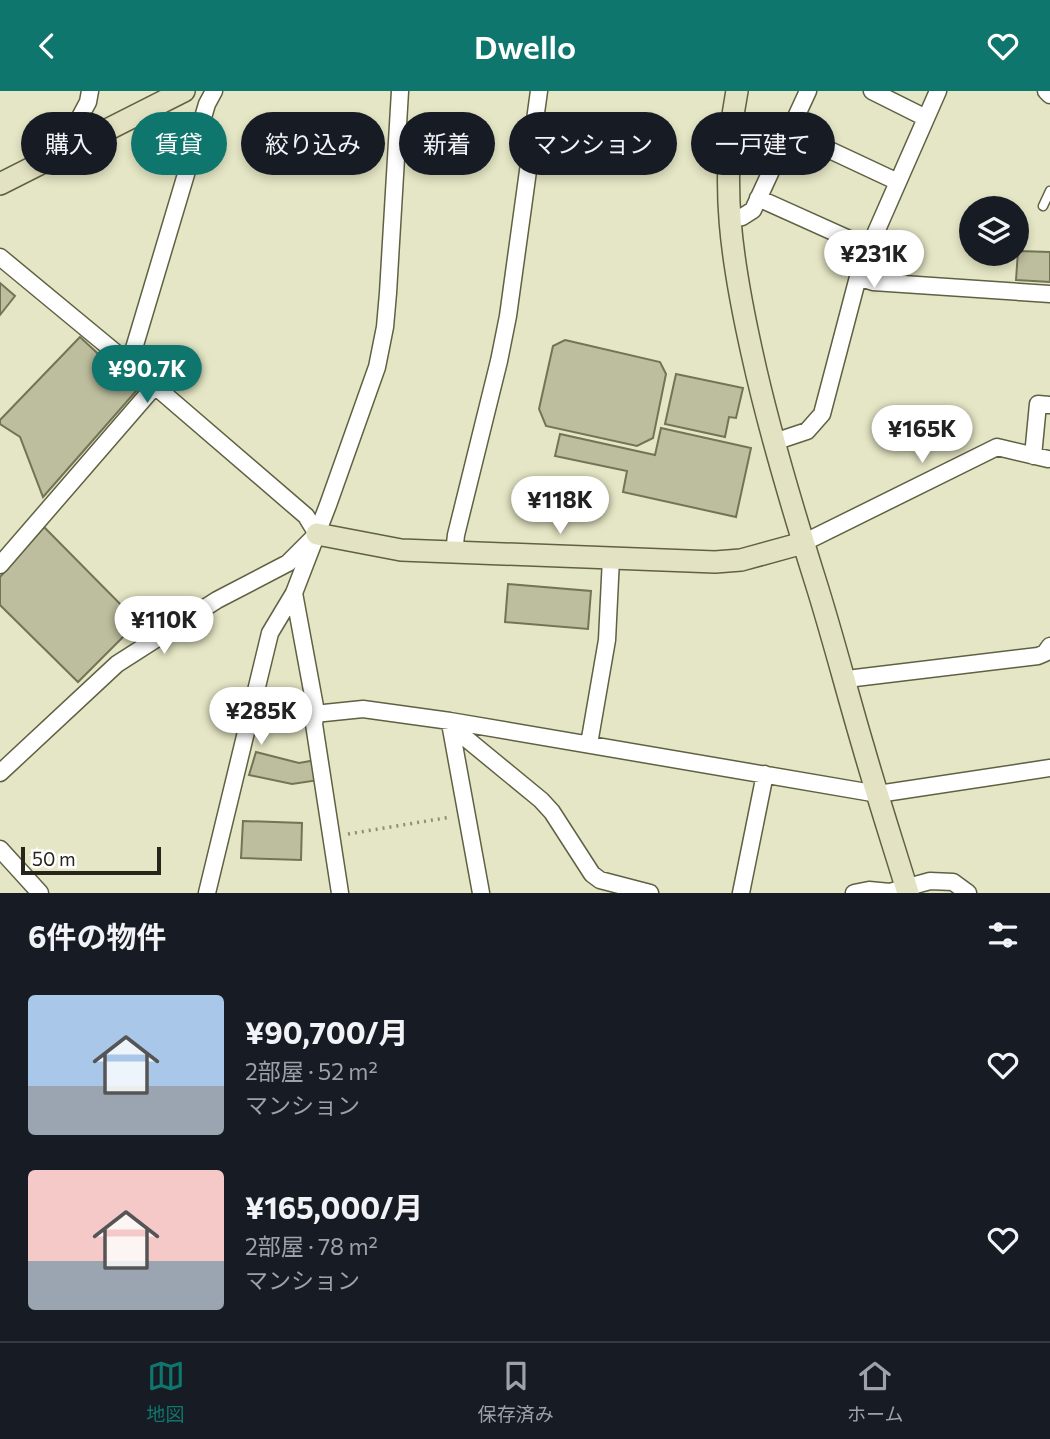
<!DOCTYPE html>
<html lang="ja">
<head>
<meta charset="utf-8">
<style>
  :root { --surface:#171b24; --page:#20242c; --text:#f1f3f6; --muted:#9ea1a6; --line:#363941; --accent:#0f766e }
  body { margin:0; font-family:Commissioner,"Noto Sans JP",sans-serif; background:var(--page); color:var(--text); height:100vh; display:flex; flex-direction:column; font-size:26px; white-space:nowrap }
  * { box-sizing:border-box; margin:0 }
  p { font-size:23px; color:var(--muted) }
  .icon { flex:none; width:38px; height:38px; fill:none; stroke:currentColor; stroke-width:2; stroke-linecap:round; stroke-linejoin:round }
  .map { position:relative; height:802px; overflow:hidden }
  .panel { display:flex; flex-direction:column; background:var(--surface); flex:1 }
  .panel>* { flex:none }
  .top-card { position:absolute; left:21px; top:21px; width:1008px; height:63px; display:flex; gap:14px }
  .controls { position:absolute; left:959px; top:105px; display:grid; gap:14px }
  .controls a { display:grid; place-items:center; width:70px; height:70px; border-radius:50%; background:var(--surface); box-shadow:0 4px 10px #0003; font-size:35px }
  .scale { position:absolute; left:21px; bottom:18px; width:140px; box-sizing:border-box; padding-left:7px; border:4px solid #252519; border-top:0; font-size:19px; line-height:24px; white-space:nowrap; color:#252519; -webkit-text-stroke:5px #fff; paint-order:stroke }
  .price { position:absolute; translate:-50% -60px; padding:0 16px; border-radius:24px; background:#fff; color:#222; font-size:23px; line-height:46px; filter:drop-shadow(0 2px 4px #0008) }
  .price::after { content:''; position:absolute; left:50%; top:42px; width:21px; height:16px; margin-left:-10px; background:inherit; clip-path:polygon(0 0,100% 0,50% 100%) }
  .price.active { background:var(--accent); color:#fff }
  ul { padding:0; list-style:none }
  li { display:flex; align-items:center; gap:21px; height:175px; padding:0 28px }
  li span { display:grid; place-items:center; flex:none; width:196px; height:140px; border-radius:7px; color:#555 }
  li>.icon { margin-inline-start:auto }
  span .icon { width:84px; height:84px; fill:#fffc; stroke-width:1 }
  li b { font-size:30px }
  h2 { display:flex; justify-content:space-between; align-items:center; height:84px; padding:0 28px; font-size:30px }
  .tag { padding:0 24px; border-radius:32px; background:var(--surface); box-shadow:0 4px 10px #0003; font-size:24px; line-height:63px }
  .tag.active { background:var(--accent); color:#fff }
  header { display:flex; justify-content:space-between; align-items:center; height:91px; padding:0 28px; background:var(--accent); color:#fff; font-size:32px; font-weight:600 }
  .tabs { display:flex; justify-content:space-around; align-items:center; height:98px; border-top:2px solid var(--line); background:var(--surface); font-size:19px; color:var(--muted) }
  .tabs a { display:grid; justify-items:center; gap:4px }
  .tabs .active { color:var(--accent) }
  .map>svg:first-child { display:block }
</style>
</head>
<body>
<header><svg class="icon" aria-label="back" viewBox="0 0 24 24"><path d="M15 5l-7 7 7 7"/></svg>Dwello<svg class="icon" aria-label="heart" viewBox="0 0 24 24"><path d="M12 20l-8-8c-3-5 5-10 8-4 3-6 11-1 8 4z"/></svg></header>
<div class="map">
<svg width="1050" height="802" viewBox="0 0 1050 802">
  <rect width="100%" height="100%" fill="#e5e6c5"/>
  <path fill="#bdbe9e" stroke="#737456" stroke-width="2" d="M1018,160L1050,161V191L1016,189Z
    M0,192L15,205L0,224Z
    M80,246L137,299L43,406L20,346L0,333V329Z
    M565,249L660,271L666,283L653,347L637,355L546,335L539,318L553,255Z
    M676,283L743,297L736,327L729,326L725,346L665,333Z
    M661,337L751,357L736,426L623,401L627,380L555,365L560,343L655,364Z
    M44,436L138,531L78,591L0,514V486Z
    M508,493L591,500L588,538L505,531Z
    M256,661L299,672L316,669L319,689L292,693L249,684Z
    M243,730L302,732L301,769L241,767Z"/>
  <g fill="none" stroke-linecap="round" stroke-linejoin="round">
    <defs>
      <path id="lane" d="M1043,115L1050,100"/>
      <path id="street" d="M872,0L926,27
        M1046,0L1050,4
        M789,40L898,91
        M68,58L66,41L71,34L80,26L88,11L90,0
        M758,107L869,157
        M729,128L742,126L753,119L808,0
        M0,166L127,271L306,425L317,443
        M858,186L873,191L1050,203
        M127,271L132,264L207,13L214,0
        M774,351L807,340L822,323L858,186L869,157L938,0
        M1033,365L1038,313L1050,314
        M803,452L997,356L1048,368
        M454,462L456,444L499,270L508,225L539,0
        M0,474L154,296
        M845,591L855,587L1038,565L1045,562L1050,555
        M316,621L324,622L363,618L450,630L878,703L1050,677
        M450,630L457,640L541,709L552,721L592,783L600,789L650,802
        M450,632L481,802
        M589,653L607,549L611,467
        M0,682L117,573L217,509L288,472L313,447
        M0,758L40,802
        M207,802L270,542L294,502
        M340,802L314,633L316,621L294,502L328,414L377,276L385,236L388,202L400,0
        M741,802L765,683
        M854,802L869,799L890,801L930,790L953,791L968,802"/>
      <path id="secondary" d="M737,0C719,92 732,172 752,262C769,340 792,416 816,492C833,546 847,601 863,655C877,704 893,753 908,802
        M0,93L184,0
        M317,443L401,459L715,471L741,469L803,452"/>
    </defs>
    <use href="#lane" stroke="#606043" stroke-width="11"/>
    <use href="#street" stroke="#606043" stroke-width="19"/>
    <use href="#secondary" stroke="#606043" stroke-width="24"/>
    <path stroke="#8e8e77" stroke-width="3.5" stroke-dasharray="2 5" stroke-linecap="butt" d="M348,743L451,726"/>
    <use href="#lane" stroke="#fff" stroke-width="8"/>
    <use href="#street" stroke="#fff" stroke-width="16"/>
    <use href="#secondary" stroke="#e3e3c3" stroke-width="21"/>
  </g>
</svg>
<div class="controls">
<a><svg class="icon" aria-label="layers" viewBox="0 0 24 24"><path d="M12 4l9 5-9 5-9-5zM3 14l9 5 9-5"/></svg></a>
</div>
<div class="scale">50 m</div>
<b class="price" style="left:874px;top:199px">¥231K</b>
<b class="price active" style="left:147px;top:314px">¥90.7K</b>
<b class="price" style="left:922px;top:374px">¥165K</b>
<b class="price" style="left:560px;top:445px">¥118K</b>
<b class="price" style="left:164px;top:565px">¥110K</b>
<b class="price" style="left:261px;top:656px">¥285K</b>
<div class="top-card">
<a class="tag">購入</a>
<a class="tag active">賃貸</a>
<a class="tag">絞り込み</a>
<a class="tag">新着</a>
<a class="tag">マンション</a>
<a class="tag">一戸建て</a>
</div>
</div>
<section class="panel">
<h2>6件の物件<svg class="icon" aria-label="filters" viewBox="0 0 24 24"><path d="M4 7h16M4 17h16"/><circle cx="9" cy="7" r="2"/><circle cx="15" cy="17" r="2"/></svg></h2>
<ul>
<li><span style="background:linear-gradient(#a9c7e8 65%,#9aa5b1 0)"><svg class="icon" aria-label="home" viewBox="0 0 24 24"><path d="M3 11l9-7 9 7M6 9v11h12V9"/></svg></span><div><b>¥90,700/月</b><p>2部屋 · 52 m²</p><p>マンション</p></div><svg class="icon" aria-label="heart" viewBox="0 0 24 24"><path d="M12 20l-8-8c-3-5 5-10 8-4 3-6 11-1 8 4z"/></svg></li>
<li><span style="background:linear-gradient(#f6c9c9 65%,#9aa5b1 0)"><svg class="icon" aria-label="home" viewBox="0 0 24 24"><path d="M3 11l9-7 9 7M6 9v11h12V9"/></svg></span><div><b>¥165,000/月</b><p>2部屋 · 78 m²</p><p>マンション</p></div><svg class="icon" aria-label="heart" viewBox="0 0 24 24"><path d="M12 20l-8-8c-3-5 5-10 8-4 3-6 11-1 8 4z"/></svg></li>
</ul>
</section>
<nav class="tabs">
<a class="active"><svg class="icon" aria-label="map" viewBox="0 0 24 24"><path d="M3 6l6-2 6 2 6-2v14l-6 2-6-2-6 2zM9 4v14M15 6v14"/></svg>地図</a>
<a><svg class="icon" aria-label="saved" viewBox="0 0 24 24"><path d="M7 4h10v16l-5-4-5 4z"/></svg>保存済み</a>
<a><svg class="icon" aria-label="home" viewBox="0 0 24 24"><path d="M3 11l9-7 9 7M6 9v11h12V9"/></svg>ホーム</a>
</nav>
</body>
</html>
